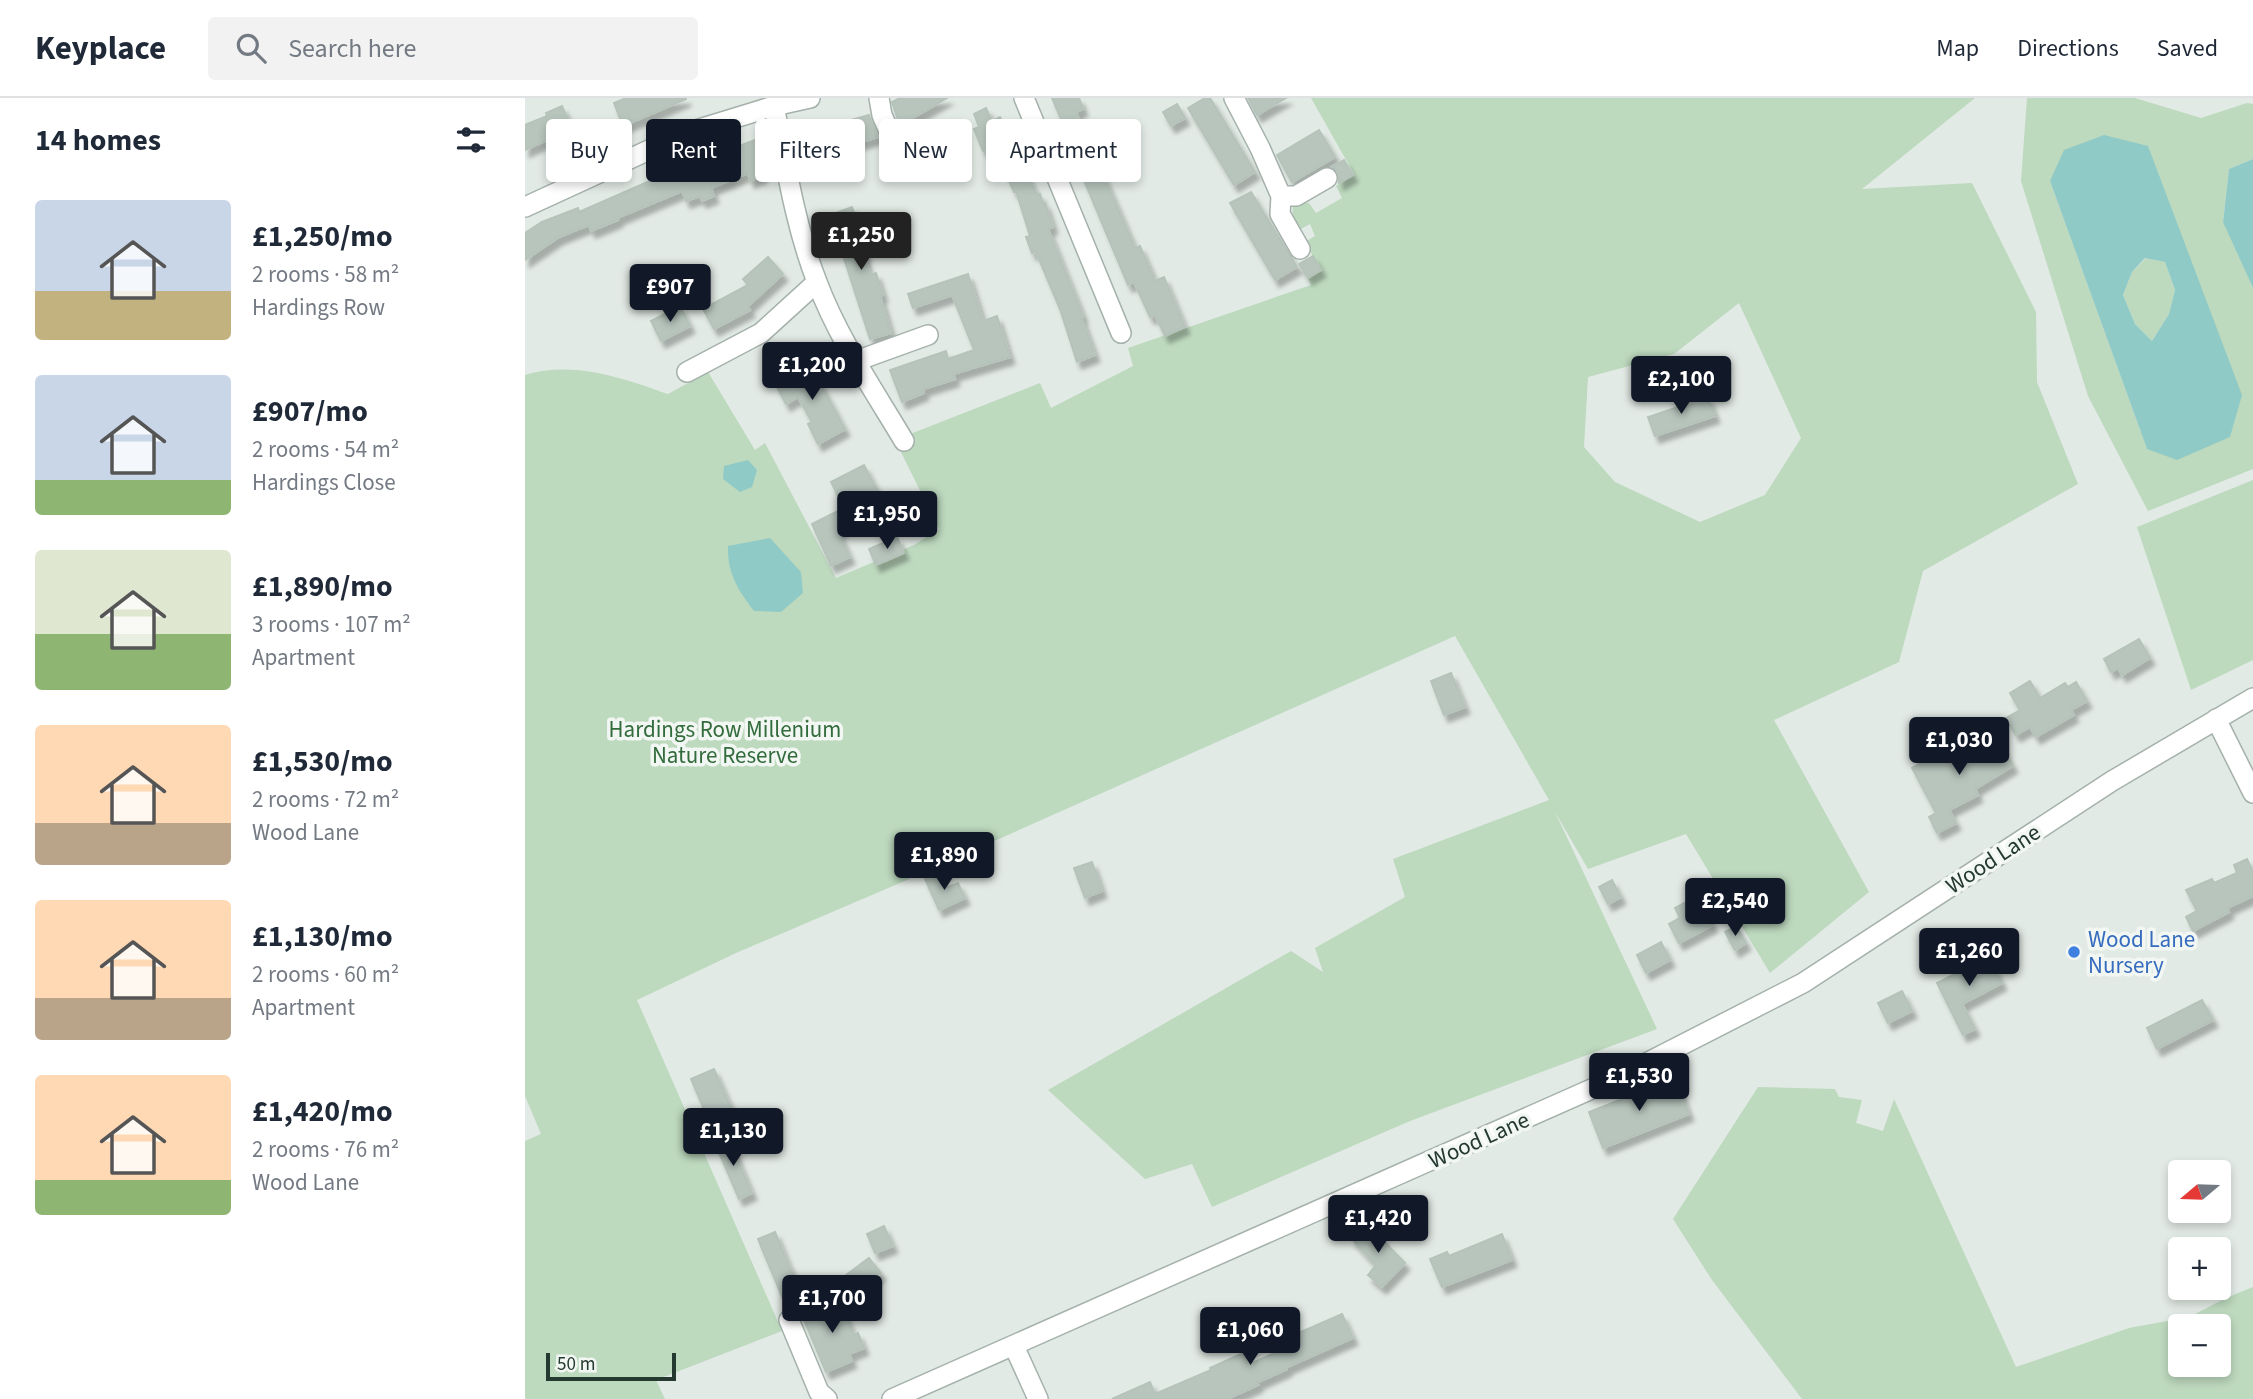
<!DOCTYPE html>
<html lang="en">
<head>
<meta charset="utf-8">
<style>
  :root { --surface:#fff; --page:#f2f2f3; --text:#1f2937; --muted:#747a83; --line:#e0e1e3; --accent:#111827 }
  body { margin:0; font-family:"Source Sans 3",sans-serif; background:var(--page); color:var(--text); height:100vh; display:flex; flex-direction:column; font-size:26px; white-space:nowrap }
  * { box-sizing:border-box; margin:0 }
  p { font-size:23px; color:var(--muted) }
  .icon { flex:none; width:38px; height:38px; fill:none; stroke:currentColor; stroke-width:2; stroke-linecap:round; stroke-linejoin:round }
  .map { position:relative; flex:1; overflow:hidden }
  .details { display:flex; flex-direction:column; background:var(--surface); width:525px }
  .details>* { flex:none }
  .banner { position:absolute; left:21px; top:21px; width:665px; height:63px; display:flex; gap:14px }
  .needle { width:46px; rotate:251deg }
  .fabs { position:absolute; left:1643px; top:1062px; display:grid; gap:14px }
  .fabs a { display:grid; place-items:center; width:63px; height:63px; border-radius:7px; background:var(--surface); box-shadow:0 4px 10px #0003; font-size:35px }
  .scale { position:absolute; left:21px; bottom:18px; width:130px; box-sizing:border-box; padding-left:7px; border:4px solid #24392f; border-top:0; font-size:19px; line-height:24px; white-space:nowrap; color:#24392f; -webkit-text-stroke:5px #f2f7f3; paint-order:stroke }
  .price { position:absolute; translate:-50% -60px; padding:0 16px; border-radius:7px; background:var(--accent); color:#fff; font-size:23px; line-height:46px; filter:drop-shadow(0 2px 4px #0008) }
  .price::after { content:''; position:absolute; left:50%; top:42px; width:21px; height:16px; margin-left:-10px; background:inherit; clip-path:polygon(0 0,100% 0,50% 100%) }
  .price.on { background:#222; color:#fff }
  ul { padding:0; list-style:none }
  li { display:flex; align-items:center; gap:21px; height:175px; padding:0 35px }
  li span { display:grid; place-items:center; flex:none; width:196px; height:140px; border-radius:7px; color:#555 }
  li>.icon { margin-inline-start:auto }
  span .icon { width:84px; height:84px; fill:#fffc; stroke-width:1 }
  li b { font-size:30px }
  h2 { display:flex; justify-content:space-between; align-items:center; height:84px; padding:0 35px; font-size:30px }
  .tag { padding:0 24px; border-radius:7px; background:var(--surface); box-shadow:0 4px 10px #0003; font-size:24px; line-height:63px }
  .tag.on { background:var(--accent); color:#fff }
  header { display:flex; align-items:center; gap:42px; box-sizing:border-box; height:98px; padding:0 35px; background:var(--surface); border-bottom:2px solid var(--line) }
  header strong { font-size:33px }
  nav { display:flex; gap:38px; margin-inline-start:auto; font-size:24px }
  .search { width:490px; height:63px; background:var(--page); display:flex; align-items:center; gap:18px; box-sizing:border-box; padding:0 24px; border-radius:7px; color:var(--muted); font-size:26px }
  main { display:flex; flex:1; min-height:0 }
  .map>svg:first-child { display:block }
</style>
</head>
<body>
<header>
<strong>Keyplace</strong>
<div class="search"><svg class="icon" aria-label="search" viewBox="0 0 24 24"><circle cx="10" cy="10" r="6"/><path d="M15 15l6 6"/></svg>Search here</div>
<nav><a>Map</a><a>Directions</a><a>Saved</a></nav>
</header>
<main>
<section class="details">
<h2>14 homes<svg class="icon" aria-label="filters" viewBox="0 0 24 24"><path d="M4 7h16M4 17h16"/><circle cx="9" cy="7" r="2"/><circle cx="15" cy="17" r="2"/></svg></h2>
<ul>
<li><span style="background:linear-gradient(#c9d6e8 65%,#c2b280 0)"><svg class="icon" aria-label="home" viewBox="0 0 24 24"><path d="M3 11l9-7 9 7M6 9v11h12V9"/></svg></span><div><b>£1,250/mo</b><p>2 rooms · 58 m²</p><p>Hardings Row</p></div></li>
<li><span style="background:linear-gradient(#c9d6e8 75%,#8fb573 0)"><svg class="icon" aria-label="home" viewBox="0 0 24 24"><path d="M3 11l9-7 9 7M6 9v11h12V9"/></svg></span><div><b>£907/mo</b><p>2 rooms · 54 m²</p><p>Hardings Close</p></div></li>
<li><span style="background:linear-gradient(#dfe7d0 60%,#8fb573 0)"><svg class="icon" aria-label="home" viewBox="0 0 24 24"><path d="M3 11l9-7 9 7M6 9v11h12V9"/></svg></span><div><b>£1,890/mo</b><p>3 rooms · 107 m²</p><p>Apartment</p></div></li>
<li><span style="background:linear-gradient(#ffd9b3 70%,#b9a48a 0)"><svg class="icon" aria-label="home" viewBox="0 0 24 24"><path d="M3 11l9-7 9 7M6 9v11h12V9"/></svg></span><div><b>£1,530/mo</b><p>2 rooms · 72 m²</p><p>Wood Lane</p></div></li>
<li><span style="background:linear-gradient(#ffd9b3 70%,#b9a48a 0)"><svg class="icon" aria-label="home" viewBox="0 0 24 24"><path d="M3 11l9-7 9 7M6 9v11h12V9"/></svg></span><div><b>£1,130/mo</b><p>2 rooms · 60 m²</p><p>Apartment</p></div></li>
<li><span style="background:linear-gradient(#ffd9b3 75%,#8fb573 0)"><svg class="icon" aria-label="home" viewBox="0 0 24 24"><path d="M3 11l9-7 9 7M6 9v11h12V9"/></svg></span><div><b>£1,420/mo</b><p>2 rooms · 76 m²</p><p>Wood Lane</p></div></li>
</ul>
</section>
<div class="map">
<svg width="1728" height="1301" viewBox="0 0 1728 1301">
  <defs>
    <filter id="shadow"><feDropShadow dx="4.5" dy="7" stdDeviation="2" flood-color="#0004"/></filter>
  </defs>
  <rect width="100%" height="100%" fill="#e2eae5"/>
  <path fill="#bdd9be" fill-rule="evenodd" d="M786,0H1450L1337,91L1447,85L1511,214L1512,284L1553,386L1398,473L1374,564L1249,622L1344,794L1245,875L1161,736L1063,771L1030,714L1132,931L885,1023L687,1109L667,1066L620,1081L523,992L766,853L798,874L790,850L880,799L868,761L1024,702L930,538L375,785L211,855L112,902L257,1233L131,1282L140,1301H0V1043L16,1036L0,998V277C47,262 99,280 143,296L183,274L230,352L240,345L311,480L389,447L414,431L370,342L515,285L526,310L608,268L603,250L786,187L782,179L795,171L780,144L790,138L785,126L774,132L767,121L768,109L776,104L784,105L791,115L817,100L811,88L829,76ZM1214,205L1276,340L1240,397L1175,424L1090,384L1059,349L1063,279L1149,256Z
    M1502,0H1610L1676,20L1722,5L1728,6V61L1704,71L1698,123L1728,190V371L1623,413L1563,298L1496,83ZM1623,48L1705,339L1622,351L1525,83Z
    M1621,160L1640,164L1650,192L1644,216L1627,243L1610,226L1598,197L1607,174Z
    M1728,382V562L1666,592L1612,429Z
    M1233,989L1310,991L1314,999L1337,1002L1331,1025L1358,1033L1369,1001L1491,1269L1604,1230L1664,1219L1701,1200L1728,1189V1301H1277L1187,1182L1148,1121ZM1656,1228H1694V1267H1656Z"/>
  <path fill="#90cac6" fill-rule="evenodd" d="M1579,37L1623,48L1717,297L1705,339L1652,362L1622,351L1525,83L1539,52ZM1620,160L1640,164L1650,192L1644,216L1627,243L1610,226L1598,197L1607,174Z
    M1728,61V190L1698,124L1704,71Z
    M223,362L232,372L227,389L215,394L198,381L199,368Z
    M245,440L276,474L278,495L256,514L229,513C213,492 202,475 203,448Z"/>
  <path fill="#b7c5bd" stroke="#b5c3ba" stroke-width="2" filter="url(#shadow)" d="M101,0H161V1L98,28L89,5Z
    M375,0H422L386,21L389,27L376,31L367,4Z
    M527,0H554L558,11L551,14L564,43L570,41L582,69L576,72L610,150L615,148L630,183L639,179L660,229L640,238L630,217L625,219L609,184L603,187L546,51L537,29L539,28Z
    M680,0H685L730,74L709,87L663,10Z
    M723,0H761L732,17Z
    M652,6L660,20L646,28L638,14Z
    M37,8L51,41L35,48L31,38L0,52V27L22,18L21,15Z
    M461,10L467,23L475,19L512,97L515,96L518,106L520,105L528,129L523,131L558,218L556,219L570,257L552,264L535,211L511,154L507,155L501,139L505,138L491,93L489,94L469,48L458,53L449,31L454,29L449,16Z
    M344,17L353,39L295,56L297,63L279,68L271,38Z
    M81,26L90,48L69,56L61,34Z
    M794,32L810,59L767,84L752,57Z
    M238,39L249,70L236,75L237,78L225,83L223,75L186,90L189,98L177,103L175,98L161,103L157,93L92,120L93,122L66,133L64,127L34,139L0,162V135L17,124L53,110L54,114L150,72Z
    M819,62L828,77L814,85L813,74L807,69Z
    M726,94L772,169L750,182L705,105Z
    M327,109L334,127L337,126L344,147L337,149L345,177L351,175L358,197L355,198L366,235L345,241L305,117Z
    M788,158L796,172L783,180L774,166Z
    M243,159L258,176L223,208L225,212L189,231L178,211L223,187L218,181Z
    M443,176L458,223L472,218L485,259L428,276L430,281L398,291L399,295L377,304L365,272L421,253L423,261L449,252L427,197L388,210L383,196Z
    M155,208L165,228L136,243L126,223Z
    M285,266L320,331L293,346L283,326L287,324L273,299L261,306L250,285Z
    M1183,299L1190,318L1130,338L1123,319Z
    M339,367L359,405L317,426L319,430L313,433L325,459L306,468L287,426L319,410L306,384Z
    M372,439L379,455L351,467L344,451Z
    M1614,541L1625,560L1597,577L1593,570L1586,574L1579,561Z
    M926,575L940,609L919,617L906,583Z
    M1505,583L1515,600L1540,585L1543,589L1551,584L1562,603L1546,612L1549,617L1511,639L1505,629L1491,637L1481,620L1495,612L1485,595Z
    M1470,638L1488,668L1450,691L1453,697L1424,712L1431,725L1412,735L1404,719L1411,715L1387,670L1428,648L1433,657L1456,643L1457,646Z
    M1722,761L1728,774V798L1702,810L1704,814L1668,833L1661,819L1672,813L1661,792L1687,781L1689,785L1712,775L1709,767Z
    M567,764L577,793L560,800L549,770Z
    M414,774L421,790L433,785L440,800L414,812L400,781Z
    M1087,782L1096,799L1083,806L1074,789Z
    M1163,803L1167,810L1176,805L1188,827L1154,845L1144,826L1155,820L1150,810Z
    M1211,828L1221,845L1210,852L1200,834Z
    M1136,844L1145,862L1121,875L1112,857Z
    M1462,855L1477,885L1437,906L1450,931L1438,937L1412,885L1444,869L1442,865Z
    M1377,893L1387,913L1363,925L1353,905Z
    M1677,902L1688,922L1632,951L1622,930Z
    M189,971L215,1030L192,1041L166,981Z
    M1150,980L1164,1016L1078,1050L1064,1014Z
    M203,1039L227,1095L214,1101L190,1045Z
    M841,1125L880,1165L857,1189L843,1177L851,1167L826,1140Z
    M359,1128L368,1148L350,1155L342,1136Z
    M250,1134L275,1194L258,1201L233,1141Z
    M977,1136L987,1162L917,1189L905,1161L922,1154L924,1158Z
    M344,1160L356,1175L317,1204L305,1189Z
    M314,1202L329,1237L333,1235L339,1250L324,1256L327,1263L301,1274L277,1217Z
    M817,1216L828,1240L762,1269V1271L731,1285L733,1287L702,1301H587L625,1284L630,1296L686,1272L685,1270L718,1255L723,1267L763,1249L773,1242L771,1236Z"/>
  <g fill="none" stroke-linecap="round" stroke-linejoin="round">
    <defs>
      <path id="minor" d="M354,0L357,17L377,63
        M499,0L596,235
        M709,0L735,50L756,98L755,116L775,151
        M249,8C261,67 270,127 292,184C313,240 348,291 379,343
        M756,98H771L802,80
        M0,109L161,35L249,8L285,0
        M331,263L403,237
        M162,274L236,235L292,184
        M1691,621L1728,695
        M264,1222L294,1294L302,1301
        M489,1248L513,1301
        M367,1301L1096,978L1278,885L1587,683L1728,600"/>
    </defs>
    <use href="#minor" stroke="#a5b1ab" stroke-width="22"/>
    <use href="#minor" stroke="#fff" stroke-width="19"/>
  </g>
  <circle fill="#3f7fe0" stroke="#f2f7f3" stroke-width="2.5" cx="1549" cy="854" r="7"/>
  <g text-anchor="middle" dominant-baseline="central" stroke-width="7" stroke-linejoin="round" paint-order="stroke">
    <g font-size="23" fill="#326c3c" stroke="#f2f7f3">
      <text x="200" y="631">Hardings Row Millenium<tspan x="200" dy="26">Nature Reserve</tspan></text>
    </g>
    <g font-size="23" fill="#24392f" stroke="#f2f7f3">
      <text transform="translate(1468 761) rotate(-33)">Wood Lane</text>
      <text transform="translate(954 1042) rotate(-24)">Wood Lane</text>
    </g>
    <g font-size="23" fill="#366cbe" stroke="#f2f7f3" text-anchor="start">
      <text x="1563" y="841">Wood Lane<tspan x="1563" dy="26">Nursery</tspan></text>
    </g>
  </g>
</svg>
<div class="fabs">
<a><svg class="needle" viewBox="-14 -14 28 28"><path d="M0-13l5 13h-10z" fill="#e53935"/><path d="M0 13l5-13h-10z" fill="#747a83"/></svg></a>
<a>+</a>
<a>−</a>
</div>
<div class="scale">50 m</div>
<b class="price on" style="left:336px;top:174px">£1,250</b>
<b class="price" style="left:145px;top:226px">£907</b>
<b class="price" style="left:287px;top:304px">£1,200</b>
<b class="price" style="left:1156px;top:318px">£2,100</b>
<b class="price" style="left:362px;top:453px">£1,950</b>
<b class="price" style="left:1434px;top:679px">£1,030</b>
<b class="price" style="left:419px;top:794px">£1,890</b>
<b class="price" style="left:1210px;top:840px">£2,540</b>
<b class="price" style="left:1444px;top:890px">£1,260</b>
<b class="price" style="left:1114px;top:1015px">£1,530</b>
<b class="price" style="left:208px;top:1070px">£1,130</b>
<b class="price" style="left:853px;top:1157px">£1,420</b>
<b class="price" style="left:307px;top:1237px">£1,700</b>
<b class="price" style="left:725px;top:1269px">£1,060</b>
<div class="banner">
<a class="tag">Buy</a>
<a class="tag on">Rent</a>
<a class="tag">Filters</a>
<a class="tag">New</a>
<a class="tag">Apartment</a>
</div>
</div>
</main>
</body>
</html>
